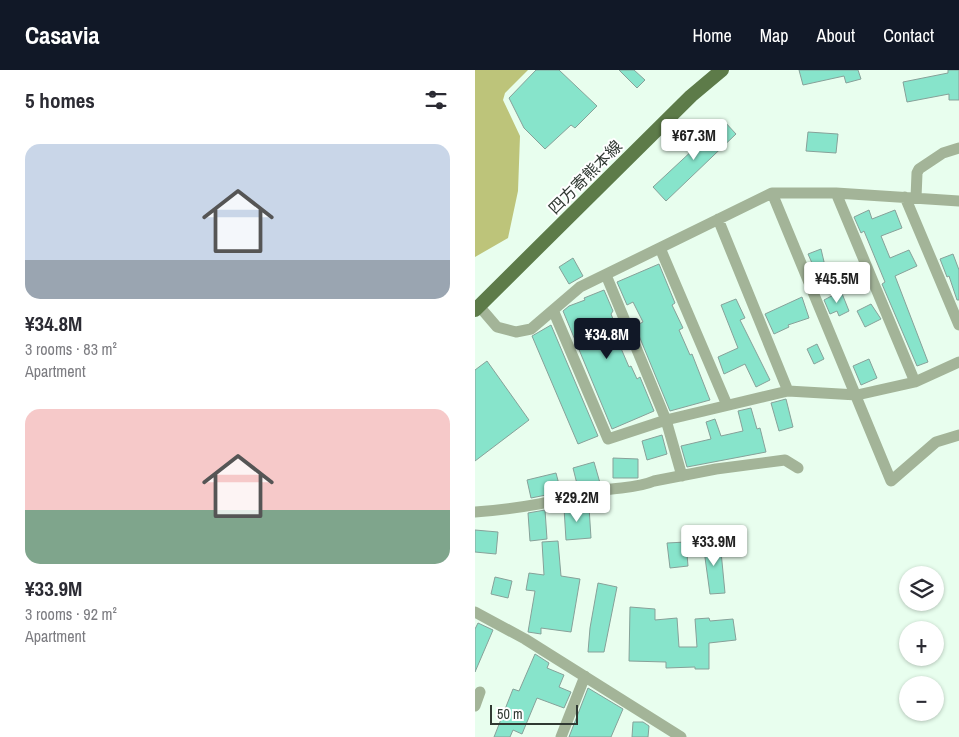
<!DOCTYPE html>
<html lang="en">
<head>
<meta charset="utf-8">
<style>
  :root { --surface:#fff; --page:#f2f2f3; --text:#2b2b33; --muted:#7c7c81; --accent:#111827 }
  body { margin:0; font-family:"Archivo Narrow","Noto Sans JP",sans-serif; background:var(--page); color:var(--text); height:100vh; display:flex; flex-direction:column; font-size:19px; white-space:nowrap }
  * { box-sizing:border-box; margin:0 }
  p { font-size:16px; color:var(--muted) }
  .icon { flex:none; width:28px; height:28px; fill:none; stroke:currentColor; stroke-width:2; stroke-linecap:round; stroke-linejoin:round }
  .map { position:relative; flex:1; overflow:hidden }
  .drawer { display:flex; flex-direction:column; background:var(--surface); width:475px }
  .drawer>* { flex:none }
  .tools { position:absolute; left:424px; top:496px; display:grid; gap:10px }
  .tools a { display:grid; place-items:center; width:45px; height:45px; border-radius:50%; background:var(--surface); box-shadow:0 1px 4px #0004; font-size:25px }
  .scale { position:absolute; left:15px; bottom:12px; width:88px; box-sizing:border-box; padding-left:5px; border:2px solid #303932; border-top:0; font-size:14px; line-height:18px; white-space:nowrap; color:#303932; -webkit-text-stroke:4px #fff; paint-order:stroke }
  .price { position:absolute; translate:-50% -42px; padding:0 11px; border-radius:5px; background:#fff; color:#222; font-size:16px; line-height:32px; filter:drop-shadow(0 1px 2px #0008) }
  .price::after { content:''; position:absolute; left:50%; top:30px; width:15px; height:11px; margin-left:-8px; background:inherit; clip-path:polygon(0 0,100% 0,50% 100%) }
  .price.selected { background:var(--accent); color:#fff }
  ul { padding:0; list-style:none }
  li { display:grid; align-content:center; gap:10px; height:265px; padding:0 25px }
  li span { display:grid; place-items:center; height:155px; border-radius:15px; color:#555 }
  li>.icon { margin-inline-start:auto }
  span .icon { width:90px; height:90px; fill:#fffc; stroke-width:1 }
  li b { font-size:21px }
  h2 { display:flex; justify-content:space-between; align-items:center; height:60px; padding:0 25px; font-size:21px }
  header { display:flex; align-items:center; gap:30px; box-sizing:border-box; height:70px; padding:0 25px; background:var(--accent); color:#fff }
  header strong { font-size:24px }
  nav { display:flex; gap:28px; margin-inline-start:auto; font-size:18px }
  main { display:flex; flex:1; min-height:0 }
  .map>svg:first-child { display:block }
</style>
</head>
<body>
<header>
<strong>Casavia</strong>
<nav><a>Home</a><a>Map</a><a>About</a><a>Contact</a></nav>
</header>
<main>
<section class="drawer">
<h2>5 homes<svg class="icon" aria-label="filters" viewBox="0 0 24 24"><path d="M4 7h16M4 17h16"/><circle cx="9" cy="7" r="2"/><circle cx="15" cy="17" r="2"/></svg></h2>
<ul>
<li><span style="background:linear-gradient(#c9d6e8 75%,#9aa5b1 0)"><svg class="icon" aria-label="home" viewBox="0 0 24 24"><path d="M3 11l9-7 9 7M6 9v11h12V9"/></svg></span><div><b>¥34.8M</b><p>3 rooms · 83 m²</p><p>Apartment</p></div></li>
<li><span style="background:linear-gradient(#f6c9c9 65%,#7fa58c 0)"><svg class="icon" aria-label="home" viewBox="0 0 24 24"><path d="M3 11l9-7 9 7M6 9v11h12V9"/></svg></span><div><b>¥33.9M</b><p>3 rooms · 92 m²</p><p>Apartment</p></div></li>
</ul>
</section>
<div class="map">
<svg width="484" height="667" viewBox="0 0 484 667">
  <rect width="100%" height="100%" fill="#e8feee"/>
  <path fill="#bdc47a" d="M0,0H53L30,23L28,30L45,66L43,121L33,168L0,187Z"/>
  <path fill="#87e4cb" stroke="#87a199" d="M61,0H84L122,36L100,58L96,55L70,79L49,58L34,28Z
    M144,0H159L170,10L162,18Z
    M324,0H383L386,9L371,13L369,6L328,15Z
    M473,0H484V30H474V24L432,32L428,12L473,3Z
    M249,51L261,64L191,131L178,117Z
    M333,62L363,64L361,83L331,81Z
    M394,140L397,149L420,140L427,158L406,166L415,188L434,180L442,196L420,206L453,292L442,296L407,214L410,212L389,161L386,163L379,147Z
    M346,179L350,196L340,200L333,184Z
    M478,184L484,200V230H482L474,206L472,207L465,189Z
    M98,188L108,206L94,214L84,197Z
    M184,194L200,233L197,235L208,258L204,260L215,285L217,284L235,330L195,341L160,256L168,252L158,232L152,235L142,212Z
    M129,220L138,241L136,244L144,264L147,262L151,274L145,276L154,297L156,296L162,309L165,307L179,341L137,359L88,241L94,236L110,230L109,228Z
    M366,221L374,241L364,246L362,241L355,244L349,230Z
    M327,227L334,248L313,255L314,257L299,264L290,244Z
    M261,229L270,248L265,250L295,310L281,317L270,294L249,304L243,287L263,278L246,235Z
    M396,234L406,249L390,257L382,241Z
    M76,255L123,366L103,374L57,266Z
    M342,274L349,289L339,294L332,279Z
    M394,289L402,308L386,315L378,296Z
    M12,291L54,350L0,391V300Z
    M311,329L318,357L304,361L296,333Z
    M276,338L282,359L285,358L291,382L212,397L206,376L236,369L231,352L240,349L246,366L268,361L263,341Z
    M187,365L192,384L172,390L167,371Z
    M138,388L163,389V408H138Z
    M119,392L125,413L103,418L98,398Z
    M81,403L86,422L56,428L52,410Z
    M114,437L116,468L91,470L89,438Z
    M70,440L72,469L55,471L53,443Z
    M0,460L23,462L21,484L0,482Z
    M83,471L86,506L105,509L96,562L66,558V564L53,562L60,521L51,520L54,503L69,505L67,472Z
    M245,471L250,523L235,524L228,473Z
    M211,472L213,496L195,498L192,473Z
    M20,507L37,511L33,528L16,524Z
    M123,513L142,517L129,582H113L115,558Z
    M155,537L180,539V550L202,548L204,577H222L220,549L234,548L235,551L258,549L261,570L234,573V599H220V597L191,598V592L154,591Z
    M3,553L18,560L0,602V559Z
    M60,584L74,593L72,598L89,605L84,617L96,622L89,638L62,628L47,664L38,660L35,667H19L38,619L44,621Z
    M113,618L148,639L136,667H94Z
    M158,652H168L174,656L173,667H157Z"/>
  <g fill="none" stroke-linecap="round" stroke-linejoin="round">
    <path stroke="#a3b498" stroke-width="11" d="M297,123L416,411L461,372L484,365
      M361,123L440,312
      M430,127L484,255
      M441,128L442,103L444,99L468,83L484,78
      M185,178L252,335
      M131,205L191,350L207,406
      M4,236L22,257L41,262L56,259L105,217L297,123H361L484,131
      M78,240L133,369L191,350L313,321L243,149
      M313,321L382,325L440,312L484,292
      M0,442C47,439 85,430 130,420C147,417 163,418 179,411L241,399L310,390L323,398
      M0,542L50,569L206,667
      M0,636L5,622
      M86,667L110,606"/>
    <path stroke="#5d7b49" stroke-width="14" d="M0,240L216,26L247,0"/>
  </g>
  <g text-anchor="middle" dominant-baseline="central" stroke-width="4" stroke-linejoin="round" paint-order="stroke">
    <g font-size="16" fill="#303932" stroke="#fff">
      <text transform="translate(110 107) rotate(-45)">四方寄熊本線</text>
    </g>
  </g>
</svg>
<div class="tools">
<a><svg class="icon" aria-label="layers" viewBox="0 0 24 24"><path d="M12 4l9 5-9 5-9-5zM3 14l9 5 9-5"/></svg></a>
<a>+</a>
<a>−</a>
</div>
<div class="scale">50 m</div>
<b class="price" style="left:219px;top:91px">¥67.3M</b>
<b class="price" style="left:362px;top:234px">¥45.5M</b>
<b class="price selected" style="left:132px;top:290px">¥34.8M</b>
<b class="price" style="left:102px;top:453px">¥29.2M</b>
<b class="price" style="left:239px;top:497px">¥33.9M</b>
</div>
</main>
</body>
</html>
